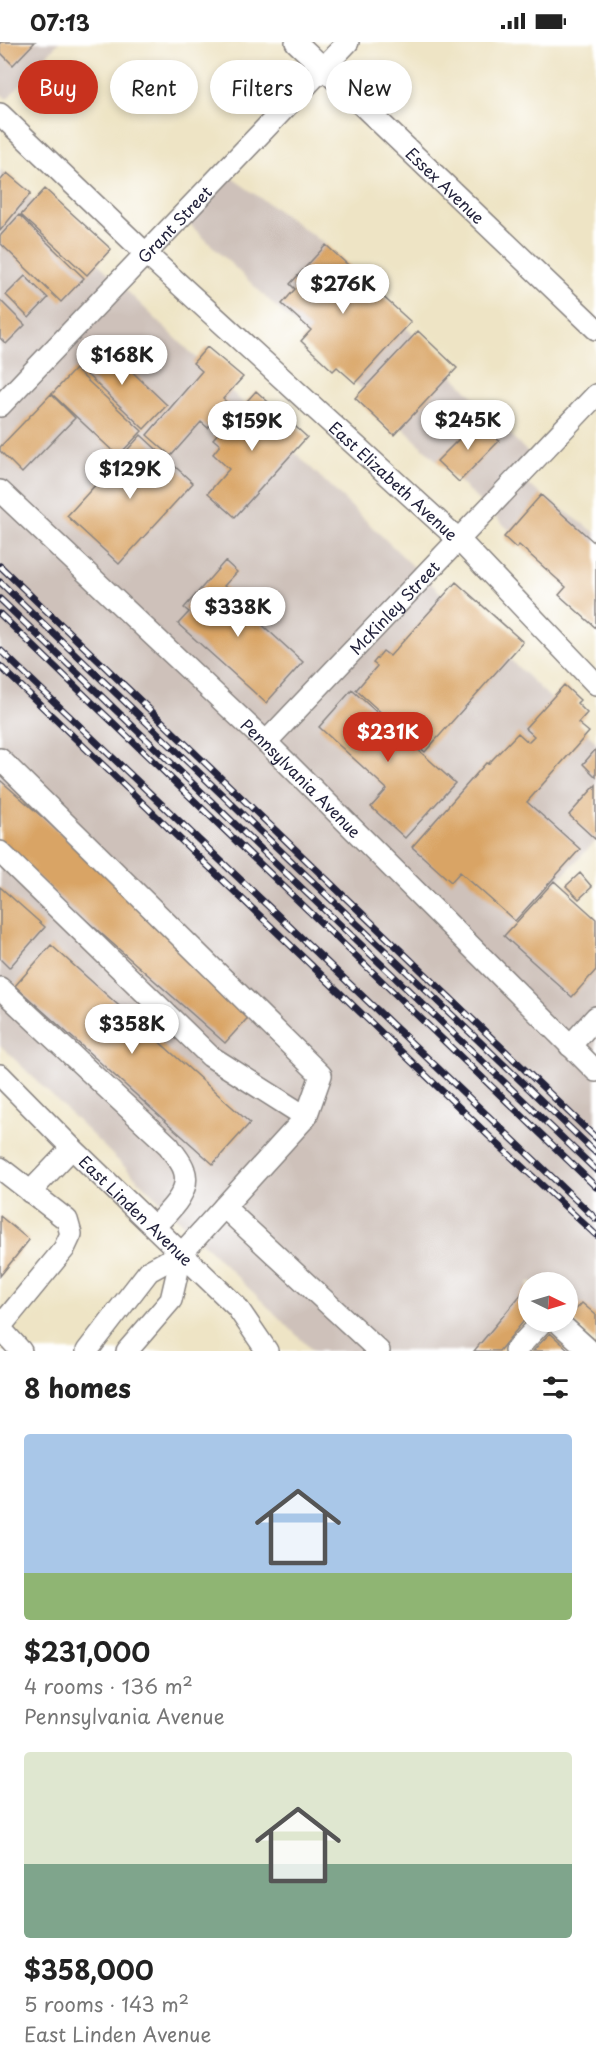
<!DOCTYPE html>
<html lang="en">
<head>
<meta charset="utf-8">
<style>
  :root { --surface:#fff; --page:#f6f6f6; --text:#222; --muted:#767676; --accent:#c8321e }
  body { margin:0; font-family:"Playpen Sans",sans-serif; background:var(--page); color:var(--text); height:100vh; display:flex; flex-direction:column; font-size:22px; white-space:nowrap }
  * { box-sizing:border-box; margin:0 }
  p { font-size:20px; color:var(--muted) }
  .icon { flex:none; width:33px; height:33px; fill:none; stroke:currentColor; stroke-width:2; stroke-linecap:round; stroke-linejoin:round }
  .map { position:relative; height:1309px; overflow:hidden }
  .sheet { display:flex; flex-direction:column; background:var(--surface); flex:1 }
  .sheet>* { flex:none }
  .guide { position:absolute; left:18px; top:18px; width:561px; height:54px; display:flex; gap:12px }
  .needle { width:39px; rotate:95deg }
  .buttons { position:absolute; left:518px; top:1230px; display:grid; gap:12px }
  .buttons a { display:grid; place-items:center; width:60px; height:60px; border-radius:50%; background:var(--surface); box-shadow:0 3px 9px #0003; font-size:30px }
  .price { position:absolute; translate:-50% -51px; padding:0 14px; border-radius:21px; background:#fff; color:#222; font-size:20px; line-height:39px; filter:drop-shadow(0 2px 3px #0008) }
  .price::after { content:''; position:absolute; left:50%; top:36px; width:18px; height:14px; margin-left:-9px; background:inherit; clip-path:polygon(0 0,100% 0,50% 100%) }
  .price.active { background:var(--accent); color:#fff }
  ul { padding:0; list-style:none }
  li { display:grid; align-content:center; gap:12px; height:318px; padding:0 24px }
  li span { display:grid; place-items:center; height:186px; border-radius:6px; color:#555 }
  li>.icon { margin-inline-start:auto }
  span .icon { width:108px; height:108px; fill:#fffc; stroke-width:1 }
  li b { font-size:26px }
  h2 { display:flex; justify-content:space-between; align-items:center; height:72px; padding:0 24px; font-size:26px }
  .pill { padding:0 21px; border-radius:27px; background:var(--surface); box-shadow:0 3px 9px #0003; font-size:21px; line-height:54px }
  .pill.active { background:var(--accent); color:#fff }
  .status { display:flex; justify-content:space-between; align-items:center; height:42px; padding:0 30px; background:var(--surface); direction:ltr }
  .status svg { height:16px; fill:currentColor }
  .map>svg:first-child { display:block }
</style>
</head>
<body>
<div class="status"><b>07:13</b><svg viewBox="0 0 49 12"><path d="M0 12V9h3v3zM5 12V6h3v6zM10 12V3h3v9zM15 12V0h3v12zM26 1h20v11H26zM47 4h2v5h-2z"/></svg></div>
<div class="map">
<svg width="596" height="1309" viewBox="0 0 596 1309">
  <rect width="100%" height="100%" fill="#fff"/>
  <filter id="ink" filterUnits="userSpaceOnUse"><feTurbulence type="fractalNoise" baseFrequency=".0167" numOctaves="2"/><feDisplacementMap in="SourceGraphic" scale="12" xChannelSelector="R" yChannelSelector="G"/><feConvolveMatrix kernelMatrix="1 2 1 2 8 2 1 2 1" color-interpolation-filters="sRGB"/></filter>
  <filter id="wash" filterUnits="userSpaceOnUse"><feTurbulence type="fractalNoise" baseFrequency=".008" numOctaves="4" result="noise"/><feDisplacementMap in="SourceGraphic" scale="24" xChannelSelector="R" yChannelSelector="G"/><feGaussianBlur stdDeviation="1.35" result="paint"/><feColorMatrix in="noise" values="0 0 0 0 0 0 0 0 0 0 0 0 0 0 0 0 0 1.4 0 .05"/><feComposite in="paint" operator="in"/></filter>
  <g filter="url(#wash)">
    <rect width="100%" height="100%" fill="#eee4c5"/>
    <path fill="#cec1ba" d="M0,0H59L7,57L0,51Z
      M0,127L596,700V799L552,844L596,886V1292L567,1271V1240H528V1250L473,1309H313L0,1003Z
      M225,131L324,201L535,418L518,436L596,491V571L182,175Z"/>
    <g id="blocks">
      <path fill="#d9a465" d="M0,0H35L13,23L0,10Z
        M7,131L31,151L0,189V139Z
        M45,147L111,207L87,233L21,173Z
        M19,173L84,236L61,260L0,201V194Z
        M326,203L411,280L355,341L337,325L333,329L301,299L311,288L282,262L295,247L290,242Z
        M25,234L48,256L29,276L6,253Z
        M0,258L25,283L6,302L0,296Z
        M418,289L457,326L394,393L355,356Z
        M101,300L167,363L144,387L78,324Z
        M207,305L243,335L223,357L229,362L208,386L201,380L171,414L147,393L202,329L193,321Z
        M75,327L142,389L118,414L52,352Z
        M256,349L307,395L235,475L208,451L229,427L213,412L220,403L213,397Z
        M51,352L75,376L22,431L0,409V405Z
        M478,378L499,399L459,440L437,419Z
        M141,393L193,441L119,522L67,474Z
        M541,453L596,502V586L559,553L566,545L519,503L516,506L504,495Z
        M225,519L237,530L224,544L228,547L225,549L303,620L266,661L178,582L189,570L184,566Z
        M456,540L523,600L425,710L356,648L377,624L373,621L383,609L390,614Z
        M564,643L580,658L577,661L587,671L578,681L589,690L527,760L580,807L515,879L460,830L451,840L412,805L486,721L488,722L518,691L528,700L534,694L525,686Z
        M352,648L455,741L405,796L371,765L387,747L319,685Z
        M596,707V735L583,722Z
        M0,738L164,882L254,969L225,1001L0,802Z
        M596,743V795L595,797L569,773Z
        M580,831L592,845L579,857L566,844Z
        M554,839L596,877V928L572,955L504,894Z
        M0,845L45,885L9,926L0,917Z
        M51,903L250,1081L213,1122L15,944Z
        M0,1174L29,1198L0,1234Z
        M528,1244V1274L499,1309H474Z
        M582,1261L596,1273V1299L569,1275Z
        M550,1291L570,1309H533Z"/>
    </g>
  </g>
  <g filter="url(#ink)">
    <use href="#blocks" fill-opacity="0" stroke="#888380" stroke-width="1.5"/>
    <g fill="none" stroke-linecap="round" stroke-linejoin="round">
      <defs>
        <g id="minor">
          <path id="s1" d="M296,0L596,287"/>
          <path id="s2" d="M0,72L145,211L459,498L596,642"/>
          <path id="s3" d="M0,364L348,0"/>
          <path id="s4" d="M0,449L266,700L596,1029"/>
          <path id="s5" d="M266,700L596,353"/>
          <path d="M0,717L321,1033L306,1075"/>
          <path d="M0,810L210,1014L306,1075L182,1211L149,1229L87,1309"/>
          <path d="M0,946L169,1104C173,1111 182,1120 184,1128C192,1149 168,1170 155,1184"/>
          <path d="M570,1004L596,975"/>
          <path id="s6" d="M0,1033L72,1106L237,1265L267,1309"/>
          <path d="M0,1126L67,1178L71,1192L64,1207L0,1285"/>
          <path d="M30,1150L72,1106"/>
          <path d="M224,1165L379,1309"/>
          <path d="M558,1280L590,1309"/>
          <path d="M0,1286L21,1309"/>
          <path d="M127,1309L171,1258L182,1211"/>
          <path d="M515,1309L542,1280"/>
        </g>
      </defs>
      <use href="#minor" stroke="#888380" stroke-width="24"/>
      <use href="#minor" stroke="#fff" stroke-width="21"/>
      <defs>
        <path id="rail" d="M0,524L596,1096
          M0,540L596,1111
          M0,557L596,1128
          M0,572L596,1145
          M0,608L596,1177
          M0,624L491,1096L596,1193"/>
      </defs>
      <use href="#rail" stroke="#22223b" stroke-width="7"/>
      <use href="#rail" stroke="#fff" stroke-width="4.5" stroke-dasharray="14" stroke-linecap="butt"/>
    </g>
  </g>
  <g text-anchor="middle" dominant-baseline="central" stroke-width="4.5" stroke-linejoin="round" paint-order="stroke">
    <g font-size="16" fill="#22223b" stroke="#fff">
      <text stroke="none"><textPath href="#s1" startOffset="207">Essex Avenue</textPath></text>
      <text stroke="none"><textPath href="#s3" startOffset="252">Grant Street</textPath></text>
      <text stroke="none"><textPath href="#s2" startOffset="538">East Elizabeth Avenue</textPath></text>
      <text stroke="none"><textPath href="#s5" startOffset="186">McKinley Street</textPath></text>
      <text stroke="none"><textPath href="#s4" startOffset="416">Pennsylvania Avenue</textPath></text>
      <text stroke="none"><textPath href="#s6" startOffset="192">East Linden Avenue</textPath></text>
    </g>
  </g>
</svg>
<div class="buttons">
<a><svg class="needle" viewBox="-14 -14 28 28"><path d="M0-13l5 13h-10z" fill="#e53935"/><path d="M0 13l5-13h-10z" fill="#767676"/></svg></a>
</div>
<b class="price" style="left:343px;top:273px">$276K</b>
<b class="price" style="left:122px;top:344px">$168K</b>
<b class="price" style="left:468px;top:409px">$245K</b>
<b class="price" style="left:252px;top:410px">$159K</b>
<b class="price" style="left:130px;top:458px">$129K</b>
<b class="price" style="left:238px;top:596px">$338K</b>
<b class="price active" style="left:388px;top:721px">$231K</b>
<b class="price" style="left:132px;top:1013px">$358K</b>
<div class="guide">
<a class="pill active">Buy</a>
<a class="pill">Rent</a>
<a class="pill">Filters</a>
<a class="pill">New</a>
</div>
</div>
<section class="sheet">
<h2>8 homes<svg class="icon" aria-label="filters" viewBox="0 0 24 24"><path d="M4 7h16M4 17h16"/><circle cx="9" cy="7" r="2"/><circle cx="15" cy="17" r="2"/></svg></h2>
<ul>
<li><span style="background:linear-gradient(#a9c7e8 75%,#8fb573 0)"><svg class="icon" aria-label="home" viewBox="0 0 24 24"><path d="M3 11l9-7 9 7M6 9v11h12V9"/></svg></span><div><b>$231,000</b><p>4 rooms · 136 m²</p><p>Pennsylvania Avenue</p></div></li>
<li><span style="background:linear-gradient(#dfe7d0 60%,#7fa58c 0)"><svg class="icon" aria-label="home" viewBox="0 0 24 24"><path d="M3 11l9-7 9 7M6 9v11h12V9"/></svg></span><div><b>$358,000</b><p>5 rooms · 143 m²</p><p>East Linden Avenue</p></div></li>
</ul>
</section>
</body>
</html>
